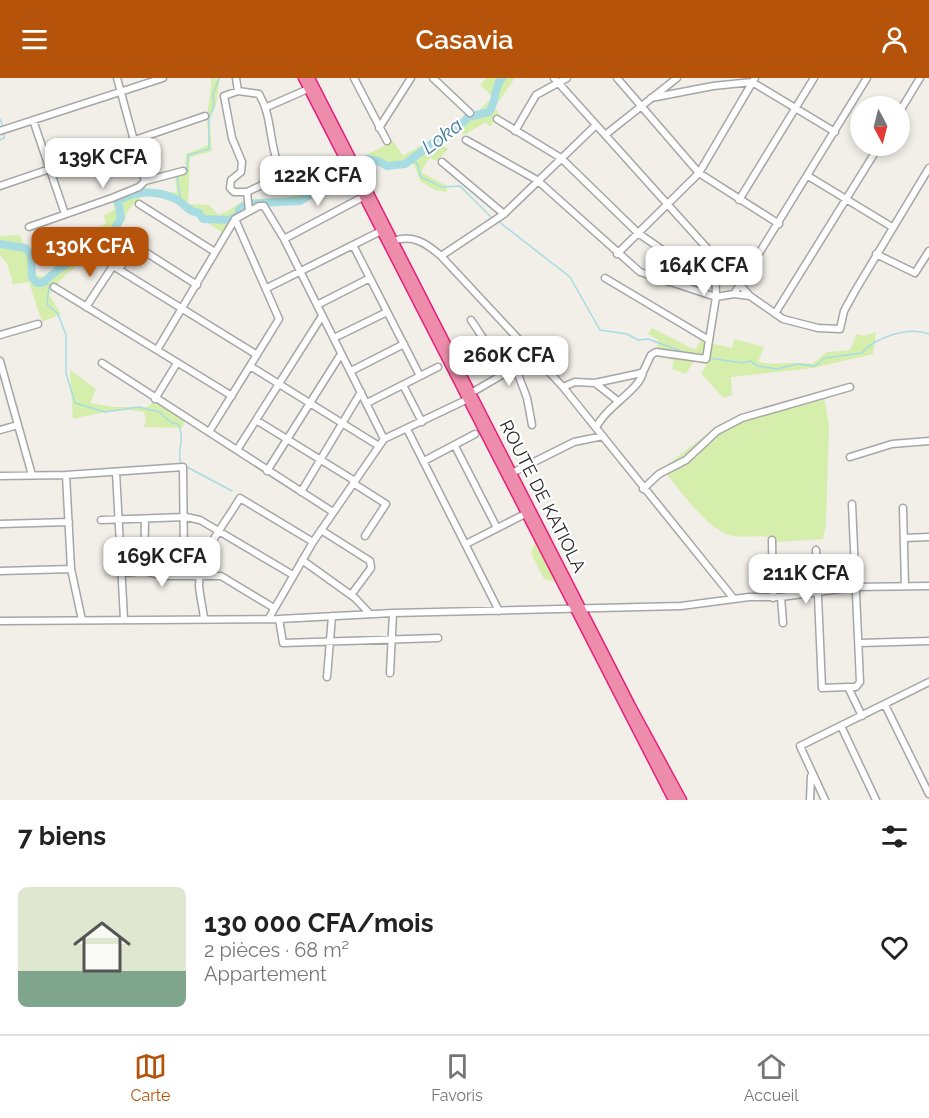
<!DOCTYPE html>
<html lang="fr">
<head>
<meta charset="utf-8">
<style>
  :root { --surface:#fff; --page:#f2f2f2; --text:#222; --muted:#767676; --line:#e0e0e0; --accent:#b45309 }
  body { margin:0; font-family:Raleway,sans-serif; background:var(--page); color:var(--text); height:100vh; display:flex; flex-direction:column; font-size:22px; white-space:nowrap }
  * { box-sizing:border-box; margin:0 }
  p { font-size:20px; color:var(--muted) }
  .icon { flex:none; width:33px; height:33px; fill:none; stroke:currentColor; stroke-width:2; stroke-linecap:round; stroke-linejoin:round }
  .map { position:relative; height:722px; overflow:hidden }
  .side { display:flex; flex-direction:column; background:var(--surface); flex:1 }
  .side>* { flex:none }
  .needle { width:39px; rotate:173deg }
  .buttons { position:absolute; left:850px; top:18px; display:grid; gap:12px }
  .buttons a { display:grid; place-items:center; width:60px; height:60px; border-radius:50%; background:var(--surface); box-shadow:0 3px 9px #0003; font-size:30px }
  .price { position:absolute; translate:-50% -51px; padding:0 14px; border-radius:12px; background:#fff; color:#222; font-size:20px; line-height:39px; filter:drop-shadow(0 2px 3px #0008) }
  .price::after { content:''; position:absolute; left:50%; top:36px; width:18px; height:14px; margin-left:-9px; background:inherit; clip-path:polygon(0 0,100% 0,50% 100%) }
  .price.active { background:var(--accent); color:#fff }
  ul { padding:0; list-style:none }
  li { display:flex; align-items:center; gap:18px; height:150px; padding:0 18px }
  li+li { border-top:2px solid var(--line) }
  li span { display:grid; place-items:center; flex:none; width:168px; height:120px; border-radius:9px; color:#555 }
  li>.icon { margin-inline-start:auto }
  span .icon { width:72px; height:72px; fill:#fffc; stroke-width:1 }
  li b { font-size:26px }
  h2 { display:flex; justify-content:space-between; align-items:center; height:72px; padding:0 18px; font-size:26px }
  header { display:flex; justify-content:space-between; align-items:center; height:78px; padding:0 18px; background:var(--accent); color:#fff; font-size:27px; font-weight:600 }
  .tab-bar { display:flex; justify-content:space-around; align-items:center; height:84px; border-top:2px solid var(--line); background:var(--surface); font-size:16px; color:var(--muted) }
  .tab-bar a { display:grid; justify-items:center; gap:3px }
  .tab-bar .active { color:var(--accent) }
  .map>svg:first-child { display:block }
</style>
</head>
<body>
<header><svg class="icon" aria-label="menu" viewBox="0 0 24 24"><path d="M4 6h16M4 12h16M4 18h16"/></svg>Casavia<svg class="icon" aria-label="person" viewBox="0 0 24 24"><circle cx="12" cy="8" r="4"/><path d="M4 21q1-7 8-7t8 7"/></svg></header>
<div class="map">
<svg width="929" height="722" viewBox="0 0 929 722">
  <rect width="100%" height="100%" fill="#f2eee8"/>
  <path fill="#d5eeac" d="M211,0L220,1L215,31L209,39L212,73L190,79L188,126L209,127L218,137C229,134 238,124 248,122C266,119 284,122 301,116L303,99L341,86L347,99L291,127H256L236,138L223,155C206,144 161,108 140,120C126,129 122,150 110,160C88,179 65,193 49,217L61,236L42,244L29,204L13,206L7,185L0,177V158L19,157L32,179L36,197L44,199L54,192L52,185L65,181L64,172L77,169L86,161L84,153L106,146L104,137L115,131L112,121L141,109L177,115L175,97L185,93L186,76L208,67C210,59 207,51 207,43C207,29 212,15 211,0Z
    M486,0H515L494,30L499,35L490,49L486,44L464,57L458,52L439,64L448,71L437,83L429,80L421,94L447,108V114L435,112L420,103L414,86L384,90L373,86L362,87L359,81L393,63L403,78L474,37L493,19L480,7Z
    M652,250L695,272L700,263L732,270L734,261L764,269L758,284C777,288 793,283 812,286L827,274L850,272L857,256L864,258L876,254L873,276L813,290L731,299L732,317L723,320L701,295L707,287L694,282L686,296L672,291L674,283L657,277L658,262L648,256Z
    M70,292L96,311L90,325L113,329H148L154,323L185,342L182,350L144,349L146,341L144,334C120,329 96,336 73,341Z
    M824,319L829,347L826,446L823,461L779,464C763,452 741,464 724,455C703,445 678,409 662,391L716,349Z
    M535,463L556,504L544,501L531,475Z"/>
  <g fill="none" stroke-linecap="round" stroke-linejoin="round">
    <path stroke="#a7dce2" stroke-width="1.5" d="M0,41L3,48
      M0,62L4,60V53
      M411,82L417,85L421,99L442,109L460,108L493,141
      M178,121L180,118L177,99L187,93L188,77L209,71V41L214,27L213,17L219,0
      M498,143L570,199L600,252L627,256L638,262L648,261L686,275
      M46,204L49,208L47,226L58,236L66,257V295L75,325L105,334L139,329L159,334L172,345L178,346C186,360 176,373 181,386
      M709,280L743,285L750,283L758,288L777,291L797,286L815,288L825,280L862,275C875,259 910,248 929,256
      M185,388L232,413"/>
    <path stroke="#a7dce2" stroke-width="8" d="M362,84L367,81L378,83L387,88L405,86L445,56L459,49L468,39L489,34C497,23 493,10 502,0
      M0,166L25,170L31,176L32,199L37,205H42L59,191L112,155L121,140L118,123C135,112 157,112 176,121C185,126 188,134 199,135L203,141L229,142L238,138L239,132L247,126L300,123L310,117L319,105L345,92"/>
    <defs>
      <path id="minor" d="M117,0L145,103
        M236,0L238,13L259,16C271,36 269,57 276,80L262,107L247,114
        M354,0L387,63
        M433,0L470,35
        M554,0L750,218
        M617,0L699,95L779,146
        M238,13L224,18L232,60L242,84L241,94L231,102L230,110L234,114H247L249,133
        M651,20L713,8L752,4L835,54
        M267,29L308,11
        M900,33L920,0
        M497,41L561,80L638,155L674,180L668,204
        M33,42L65,136
        M379,50L411,0
        M0,53L163,0
        M515,53L536,17L567,0
        M605,57L677,0
        M466,62L537,102L640,194L716,219L734,216L750,218L783,241L818,250L840,251L844,233L855,213L929,90
        M442,84L504,136
        M808,98L892,149
        M0,108L205,38
        M739,122L814,0
        M139,126L215,174
        M29,149L112,120L139,109L145,103L183,93
        M284,161L363,119
        M393,163C413,156 426,165 441,178L563,309L734,521
        M353,167L420,298
        M617,176L699,95L755,0
        M876,176L915,195L929,173
        M441,178L504,136L596,47
        M119,191L136,168L197,207
        M605,200L709,262
        M54,209L232,318
        M267,210L381,153
        M734,216L867,0
        M317,227L370,200
        M86,229L113,188L257,277
        M776,234L879,68
        M471,242L507,296
        M0,257L38,246
        M334,260L387,234
        M157,272L235,141L259,128H264L284,161L384,361
        M0,283L32,397
        M102,285L333,434
        M250,288L379,368
        M516,291L527,320L532,347
        M351,293L404,266
        M595,305L618,323
        M403,307L422,344
        M563,309L575,304L595,305L637,296L643,294L651,277L656,274L706,281L716,219L715,178
        M471,315L533,279
        M155,321L177,285
        M367,325L438,289
        M256,342L355,403
        M596,350C606,328 640,312 643,294
        M407,351L499,533
        M0,352L18,347
        M209,354L279,241L235,141
        M455,368L497,450
        M237,372L322,238
        M850,379L892,366L929,363
        M424,383L475,356
        M267,393L341,276
        M116,394L124,541
        M512,395L574,364L603,358
        M66,397L71,491L82,542
        M0,398L66,397L183,389L184,481L197,498
        M353,405L386,426L365,458
        M643,411L659,396L686,382L717,353L742,340L850,309
        M301,414L361,314
        M903,430L905,508
        M101,442L186,439L200,442L293,497
        M0,446L69,444
        M321,452L370,483L371,490L351,517
        M904,460L929,459
        M772,462L773,520
        M466,466L525,436
        M816,472L822,610L848,609L862,638
        M302,482L355,520L370,536
        M0,493L71,491
        M144,493L145,441
        M122,495L144,493L163,498H221L274,530
        M781,519L783,545
        M269,540L313,464L384,361L466,322
        M204,541C203,530 200,519 199,508C199,473 224,448 240,420L313,464
        M279,541L283,565L438,560
        M0,543L279,541L393,535L681,528L749,519H781L855,509L929,508
        M860,565L929,563
        M390,595L393,535
        M327,599L332,538
        M848,609H856L860,604L852,426
        M885,627L929,716
        M841,648L876,722
        M810,722L811,698
        M825,722L800,668L929,604"/>
      <path id="highway" d="M303,0L673,722
        M310,0L631,628L682,722"/>
    </defs>
    <use href="#minor" stroke="#a6a6a6" stroke-width="9"/>
    <use href="#highway" stroke="#e61f7d" stroke-width="11"/>
    <use href="#minor" stroke="#fff" stroke-width="6"/>
    <use href="#highway" stroke="#ed8dab" stroke-width="8"/>
  </g>
  <g text-anchor="middle" dominant-baseline="central" stroke-width="4.5" stroke-linejoin="round" paint-order="stroke">
    <g font-size="18" fill="#222" stroke="#fff">
      <text transform="translate(543 418) rotate(63)">ROUTE DE KATIOLA</text>
    </g>
    <g font-size="20" font-style="italic" fill="#3f7ba0" stroke="#fff">
      <text transform="translate(442 58) rotate(-37)">Loka</text>
    </g>
  </g>
</svg>
<div class="buttons">
<a><svg class="needle" viewBox="-14 -14 28 28"><path d="M0-13l5 13h-10z" fill="#e53935"/><path d="M0 13l5-13h-10z" fill="#767676"/></svg></a>
</div>
<b class="price" style="left:103px;top:111px">139K CFA</b>
<b class="price" style="left:318px;top:129px">122K CFA</b>
<b class="price active" style="left:90px;top:200px">130K CFA</b>
<b class="price" style="left:704px;top:219px">164K CFA</b>
<b class="price" style="left:509px;top:309px">260K CFA</b>
<b class="price" style="left:162px;top:510px">169K CFA</b>
<b class="price" style="left:806px;top:527px">211K CFA</b>
</div>
<section class="side">
<h2>7 biens<svg class="icon" aria-label="filters" viewBox="0 0 24 24"><path d="M4 7h16M4 17h16"/><circle cx="9" cy="7" r="2"/><circle cx="15" cy="17" r="2"/></svg></h2>
<ul>
<li><span style="background:linear-gradient(#dfe7d0 70%,#7fa58c 0)"><svg class="icon" aria-label="home" viewBox="0 0 24 24"><path d="M3 11l9-7 9 7M6 9v11h12V9"/></svg></span><div><b>130 000 CFA/mois</b><p>2 pièces · 68 m²</p><p>Appartement</p></div><svg class="icon" aria-label="heart" viewBox="0 0 24 24"><path d="M12 20l-8-8c-3-5 5-10 8-4 3-6 11-1 8 4z"/></svg></li>
</ul>
</section>
<nav class="tab-bar">
<a class="active"><svg class="icon" aria-label="map" viewBox="0 0 24 24"><path d="M3 6l6-2 6 2 6-2v14l-6 2-6-2-6 2zM9 4v14M15 6v14"/></svg>Carte</a>
<a><svg class="icon" aria-label="saved" viewBox="0 0 24 24"><path d="M7 4h10v16l-5-4-5 4z"/></svg>Favoris</a>
<a><svg class="icon" aria-label="home" viewBox="0 0 24 24"><path d="M3 11l9-7 9 7M6 9v11h12V9"/></svg>Accueil</a>
</nav>
</body>
</html>
